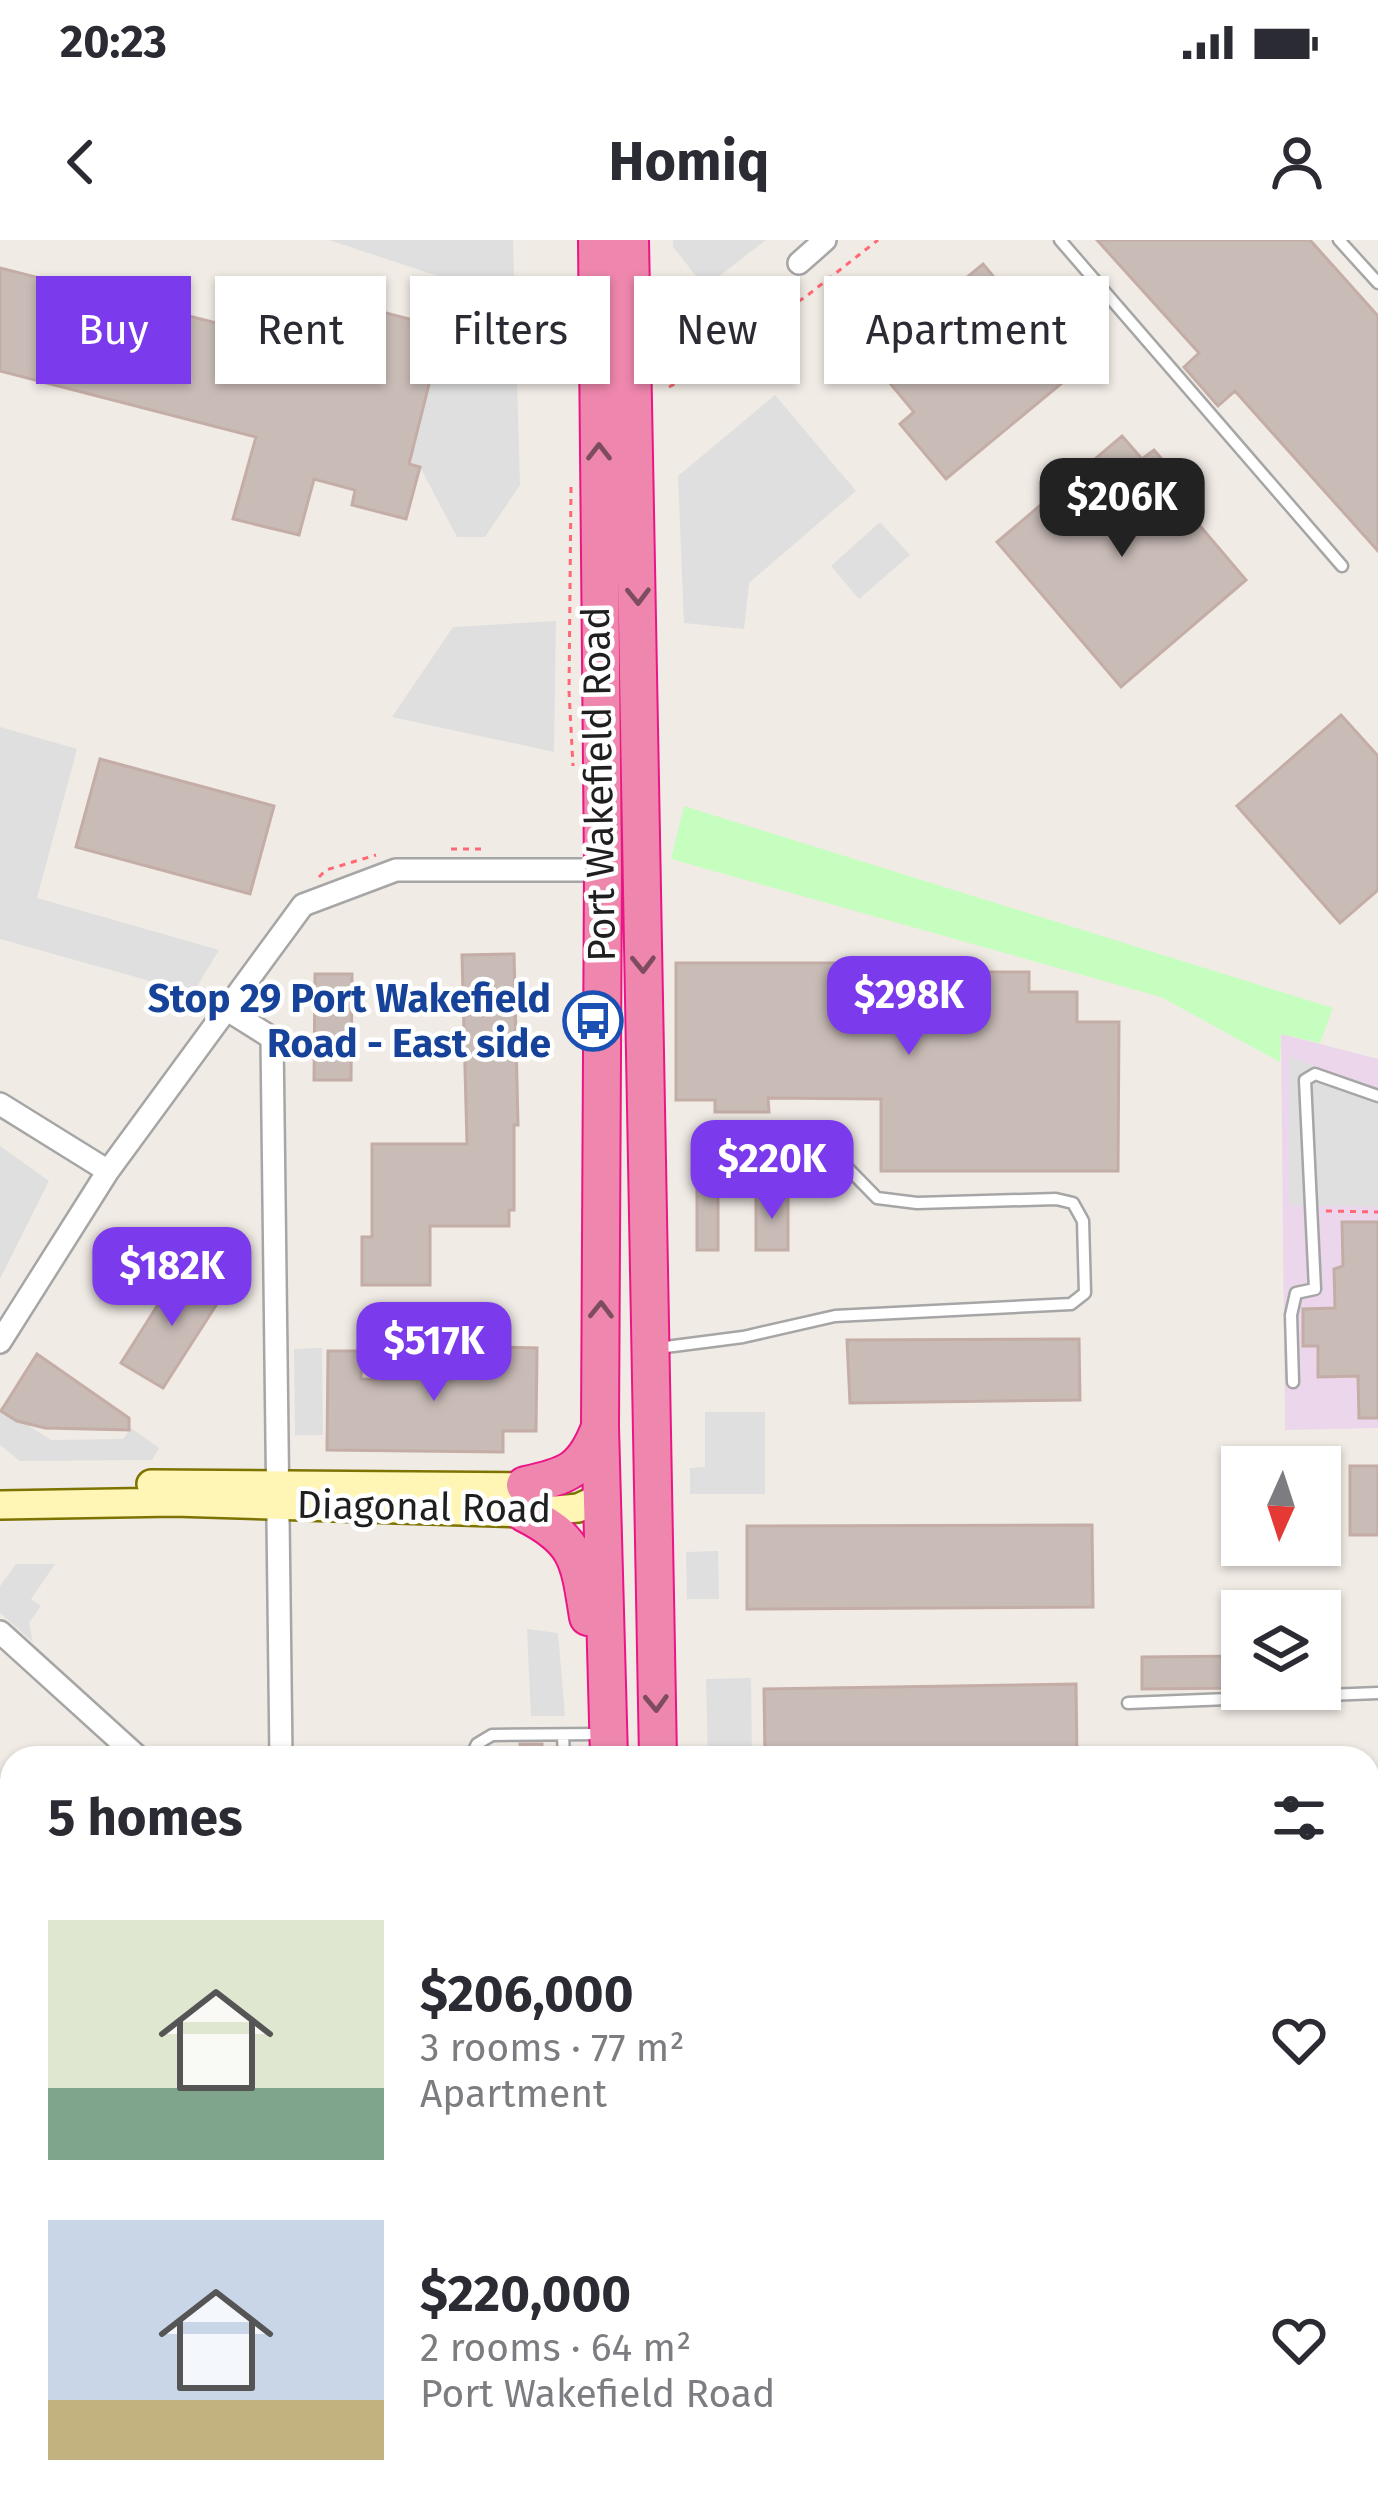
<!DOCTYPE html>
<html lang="en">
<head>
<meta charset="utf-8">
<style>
  :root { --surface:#fff; --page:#f2f2f3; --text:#2b2b33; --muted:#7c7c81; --accent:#7c3aed }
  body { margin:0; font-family:"Fira Sans",sans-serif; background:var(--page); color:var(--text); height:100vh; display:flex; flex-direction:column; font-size:45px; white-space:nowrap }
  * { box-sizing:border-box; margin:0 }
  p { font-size:39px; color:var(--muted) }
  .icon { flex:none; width:66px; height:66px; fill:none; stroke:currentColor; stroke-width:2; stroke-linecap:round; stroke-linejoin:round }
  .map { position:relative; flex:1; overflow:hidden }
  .panel { position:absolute; left:0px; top:1506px; width:1380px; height:771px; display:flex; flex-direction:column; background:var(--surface); border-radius:36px 36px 0 0; box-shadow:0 3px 9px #0004 }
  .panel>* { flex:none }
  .top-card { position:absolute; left:36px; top:36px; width:1308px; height:108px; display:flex; gap:24px }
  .needle { width:78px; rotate:183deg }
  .buttons { position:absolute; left:1221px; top:1206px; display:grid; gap:24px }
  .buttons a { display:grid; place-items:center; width:120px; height:120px; border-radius:0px; background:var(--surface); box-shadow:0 3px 9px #0004; font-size:60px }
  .price { position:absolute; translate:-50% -102px; padding:0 27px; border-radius:24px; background:var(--accent); color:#fff; font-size:39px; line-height:78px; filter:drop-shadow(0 3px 6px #0008) }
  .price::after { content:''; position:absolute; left:50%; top:72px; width:36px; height:27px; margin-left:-18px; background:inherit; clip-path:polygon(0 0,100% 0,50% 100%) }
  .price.current { background:#222; color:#fff }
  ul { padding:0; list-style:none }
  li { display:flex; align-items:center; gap:36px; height:300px; padding:0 48px }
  li span { display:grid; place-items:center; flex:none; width:336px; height:240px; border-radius:0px; color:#555 }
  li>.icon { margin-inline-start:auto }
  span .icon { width:144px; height:144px; fill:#fffc; stroke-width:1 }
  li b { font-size:51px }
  h2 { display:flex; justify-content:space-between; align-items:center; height:144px; padding:0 48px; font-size:51px }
  .chip { padding:0 42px; border-radius:0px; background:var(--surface); box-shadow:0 3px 9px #0004; font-size:42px; line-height:108px }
  .chip.current { background:var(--accent); color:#fff }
  .status { display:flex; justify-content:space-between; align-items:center; height:84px; padding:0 60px; background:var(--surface); direction:ltr }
  .status svg { height:33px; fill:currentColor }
  header { display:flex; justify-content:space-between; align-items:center; height:156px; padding:0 48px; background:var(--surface); font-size:54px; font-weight:700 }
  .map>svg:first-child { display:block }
</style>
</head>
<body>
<div class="status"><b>20:23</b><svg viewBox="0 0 49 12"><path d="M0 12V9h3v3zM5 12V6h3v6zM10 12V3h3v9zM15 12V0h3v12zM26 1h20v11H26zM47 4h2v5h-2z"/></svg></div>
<header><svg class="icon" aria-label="back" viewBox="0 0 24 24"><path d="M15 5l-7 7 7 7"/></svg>Homiq<svg class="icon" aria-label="person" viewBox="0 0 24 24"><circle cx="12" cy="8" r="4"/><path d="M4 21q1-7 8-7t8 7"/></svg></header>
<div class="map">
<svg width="1378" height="2275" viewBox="0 0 1378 2275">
  <rect width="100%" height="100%" fill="#f1ebe5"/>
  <path fill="#ebd6eb" d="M1281,794L1378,819V1188L1285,1190Z"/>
  <path fill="#c5febf" d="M684,566L1333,768L1320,803L1281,794L1280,822L1161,757L671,619Z
    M693,2265H864L853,2275H693Z
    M932,2265H1193L1189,2275H923Z"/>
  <path fill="#dfdfdf" d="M329,0H513L520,245L485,297H457L420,227L409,224L443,88L468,46Z
    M673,0H766L705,47L673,7Z
    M775,155L856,251L749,343L744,389L684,383L678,236Z
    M880,282L910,315L859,359L831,326Z
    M556,381L554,512L392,477L453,387Z
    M0,487L77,509L37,658L219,710L193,753L0,699Z
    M1290,816L1378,853V967L1289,965Z
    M0,906L49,941L0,1039Z
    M322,1108L323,1195H295L294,1109Z
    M0,1167L51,1200L123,1199L131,1188L159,1208L152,1220L20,1221L0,1205Z
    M705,1172H765V1254H690V1228L705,1227Z
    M718,1311L719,1359H687L686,1312Z
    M16,1324H55L31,1359L41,1366L29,1383L33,1402L0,1373V1346Z
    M527,1389L558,1393L565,1476H531Z
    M751,1438L752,1518H708L706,1439Z
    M372,2265H479L480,2275H372Z
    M483,2265H579V2275H483Z"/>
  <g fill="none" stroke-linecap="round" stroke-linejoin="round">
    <path stroke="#a1e0e2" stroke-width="6" d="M0,2051L12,2062
      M234,2265L247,2275"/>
  </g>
  <path fill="#c9bcb7" stroke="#c4ada6" stroke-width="3" d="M1097,0H1310L1378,76V311L1235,151L1218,166L1184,127L1199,113Z
    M983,24L1074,133L946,239L900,184L914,172L869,118L879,111L859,87L896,57L915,80Z
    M0,28L283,100L296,49L443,88L409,224L420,227L406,279L352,265L355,250L314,239L299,295L233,279L256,197L0,131Z
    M1122,196L1142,219L1154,210L1167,225L1156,234L1246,340L1121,447L997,302Z
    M1341,475L1378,516V650L1340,683L1237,566Z
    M100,519L274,566L250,654L76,607Z
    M514,714L518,885H514V970H509V986H430V1045H362V997H372V904H467L462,715Z
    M676,723H980V732H1029V752H1077V782H1119L1118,931H881V859L768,858L769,872H715V860H676Z
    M315,734H352L351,840H314Z
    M697,929H718V1010H697Z
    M756,955H788V1010H756Z
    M1342,982H1378V1178H1359L1358,1136L1318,1137V1106H1303V1069L1335,1068L1334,1029L1343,1026Z
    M180,1030L222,1056L163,1148L121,1123Z
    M1079,1099L1080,1160L850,1163L847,1100Z
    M455,1106L537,1108L536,1191H503V1212L327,1210L328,1111H362L361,1139L454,1140Z
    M37,1114L129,1178V1190L45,1188L17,1181L1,1171Z
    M1350,1226H1378V1295H1350Z
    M1092,1285L1093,1367L747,1369V1286Z
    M1242,1416V1448L1142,1449V1417Z
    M1076,1444L1077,1518H765L764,1449Z
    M520,1504H542V1518H520Z"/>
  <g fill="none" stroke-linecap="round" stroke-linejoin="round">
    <defs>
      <path id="lane" d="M1060,0L1342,326
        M1339,0L1378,43
        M658,1108L743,1097L835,1076L1071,1064L1085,1053L1083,981L1073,963L1056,959L917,963L877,958L832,912
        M1293,1142L1291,1075L1296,1053L1315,1049L1305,840L1315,834L1378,856
        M1128,1463L1378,1453
        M563,1495L564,1518
        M470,1518L477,1504L492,1495L599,1494"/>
      <path id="street" d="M799,23L825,0
        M226,769L272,798L281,1518
        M0,864L108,931
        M0,1102L108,931L303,665L396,630H603
        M0,1392L139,1518
        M0,1807L12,1818
        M1368,2074L1378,2065
        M1189,2275L1193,2265"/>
      <path id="secondary" d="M151,1244L545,1247
        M0,1265L174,1262L524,1273L578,1268L602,1257
        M1368,1685L1378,1676
        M1368,1712L1378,1706
        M875,2275L884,2265
        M924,2275L933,2265"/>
      <path id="highway" d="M597,0L603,630L600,1187L609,1518
        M630,0L658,1518
        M525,1245C568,1236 584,1230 600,1187
        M524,1273C578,1300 579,1320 588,1377
        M618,2265V2275
        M666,2265V2275"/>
    </defs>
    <use href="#lane" stroke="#a6a6a6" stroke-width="15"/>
    <use href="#street" stroke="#a6a6a6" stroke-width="26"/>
    <use href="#secondary" stroke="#7d7300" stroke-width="32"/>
    <use href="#highway" stroke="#eb1686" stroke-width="40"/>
    <path stroke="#ff6874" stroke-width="3" stroke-dasharray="6 6" stroke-linecap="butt" d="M669,147L725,117L762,83L804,58L878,0
      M571,247L569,451L573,526
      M451,609H483
      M319,637L326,630L376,615
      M1326,971L1378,972
      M0,2089L12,2099
      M199,2265L207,2275
      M956,2274L963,2265
      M713,2275L716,2265
      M757,2275L768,2265"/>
    <use href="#lane" stroke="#fff" stroke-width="10"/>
    <use href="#street" stroke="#fff" stroke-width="21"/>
    <use href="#secondary" stroke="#fff5b5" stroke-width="27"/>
    <use href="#highway" stroke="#ef86ad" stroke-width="36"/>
  </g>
  <defs><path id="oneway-chevron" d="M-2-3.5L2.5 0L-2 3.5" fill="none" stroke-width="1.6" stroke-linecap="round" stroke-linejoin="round" transform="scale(3)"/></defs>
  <g stroke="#7d4d5f">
    <use href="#oneway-chevron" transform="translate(599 212) rotate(-90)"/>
    <use href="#oneway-chevron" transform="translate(638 356) rotate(89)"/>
    <use href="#oneway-chevron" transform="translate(643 724) rotate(89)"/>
    <use href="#oneway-chevron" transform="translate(601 1070) rotate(-89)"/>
    <use href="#oneway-chevron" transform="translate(656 1463) rotate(88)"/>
  </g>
  <defs>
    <symbol id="bus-ring" viewBox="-11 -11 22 22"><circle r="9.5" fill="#fff" stroke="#1a4fb4" stroke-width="1.5"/><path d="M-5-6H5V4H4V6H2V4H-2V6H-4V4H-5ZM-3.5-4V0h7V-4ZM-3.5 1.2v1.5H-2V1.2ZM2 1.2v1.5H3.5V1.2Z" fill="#1a4fb4"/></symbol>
  </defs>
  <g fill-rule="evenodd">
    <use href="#bus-ring" x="560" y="748" width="66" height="66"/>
  </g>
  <g text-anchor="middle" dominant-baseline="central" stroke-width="9" stroke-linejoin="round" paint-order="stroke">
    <g font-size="39" fill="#1f1f1f" stroke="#fff">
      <text transform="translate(599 544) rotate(-91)">Port Wakefield Road</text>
      <text transform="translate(424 1267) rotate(1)">Diagonal Road</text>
    </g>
    <g font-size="39" font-weight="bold" fill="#164399" stroke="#fff" text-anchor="end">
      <text x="551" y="759">Stop 29 Port Wakefield<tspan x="551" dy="45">Road - East side</tspan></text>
    </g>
  </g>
</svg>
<div class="buttons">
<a><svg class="needle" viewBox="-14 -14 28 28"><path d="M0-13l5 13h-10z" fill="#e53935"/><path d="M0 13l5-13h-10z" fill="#7c7c81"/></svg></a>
<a><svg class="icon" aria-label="layers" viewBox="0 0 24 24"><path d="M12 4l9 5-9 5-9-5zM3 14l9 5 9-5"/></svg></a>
</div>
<b class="price current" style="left:1122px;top:320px">$206K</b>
<b class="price" style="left:909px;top:818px">$298K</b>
<b class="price" style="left:772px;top:982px">$220K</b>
<b class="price" style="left:172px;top:1089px">$182K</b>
<b class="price" style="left:434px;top:1164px">$517K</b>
<div class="top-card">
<a class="chip current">Buy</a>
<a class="chip">Rent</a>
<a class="chip">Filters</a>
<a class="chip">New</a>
<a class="chip">Apartment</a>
</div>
<section class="panel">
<h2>5 homes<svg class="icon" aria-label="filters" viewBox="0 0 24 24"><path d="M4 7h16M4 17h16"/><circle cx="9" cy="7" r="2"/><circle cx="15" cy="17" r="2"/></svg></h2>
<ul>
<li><span style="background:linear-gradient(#dfe7d0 70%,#7fa58c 0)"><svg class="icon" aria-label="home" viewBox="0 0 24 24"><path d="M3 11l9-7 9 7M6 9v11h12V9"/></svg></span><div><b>$206,000</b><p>3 rooms · 77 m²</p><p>Apartment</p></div><svg class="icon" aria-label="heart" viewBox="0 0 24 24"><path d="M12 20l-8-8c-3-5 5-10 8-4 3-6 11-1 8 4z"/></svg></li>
<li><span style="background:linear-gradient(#c9d6e8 75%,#c2b280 0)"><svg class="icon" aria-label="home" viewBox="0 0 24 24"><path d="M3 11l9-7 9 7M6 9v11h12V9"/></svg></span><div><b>$220,000</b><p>2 rooms · 64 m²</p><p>Port Wakefield Road</p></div><svg class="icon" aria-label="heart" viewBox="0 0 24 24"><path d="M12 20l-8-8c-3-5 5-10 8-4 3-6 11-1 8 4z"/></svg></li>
</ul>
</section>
</div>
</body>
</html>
